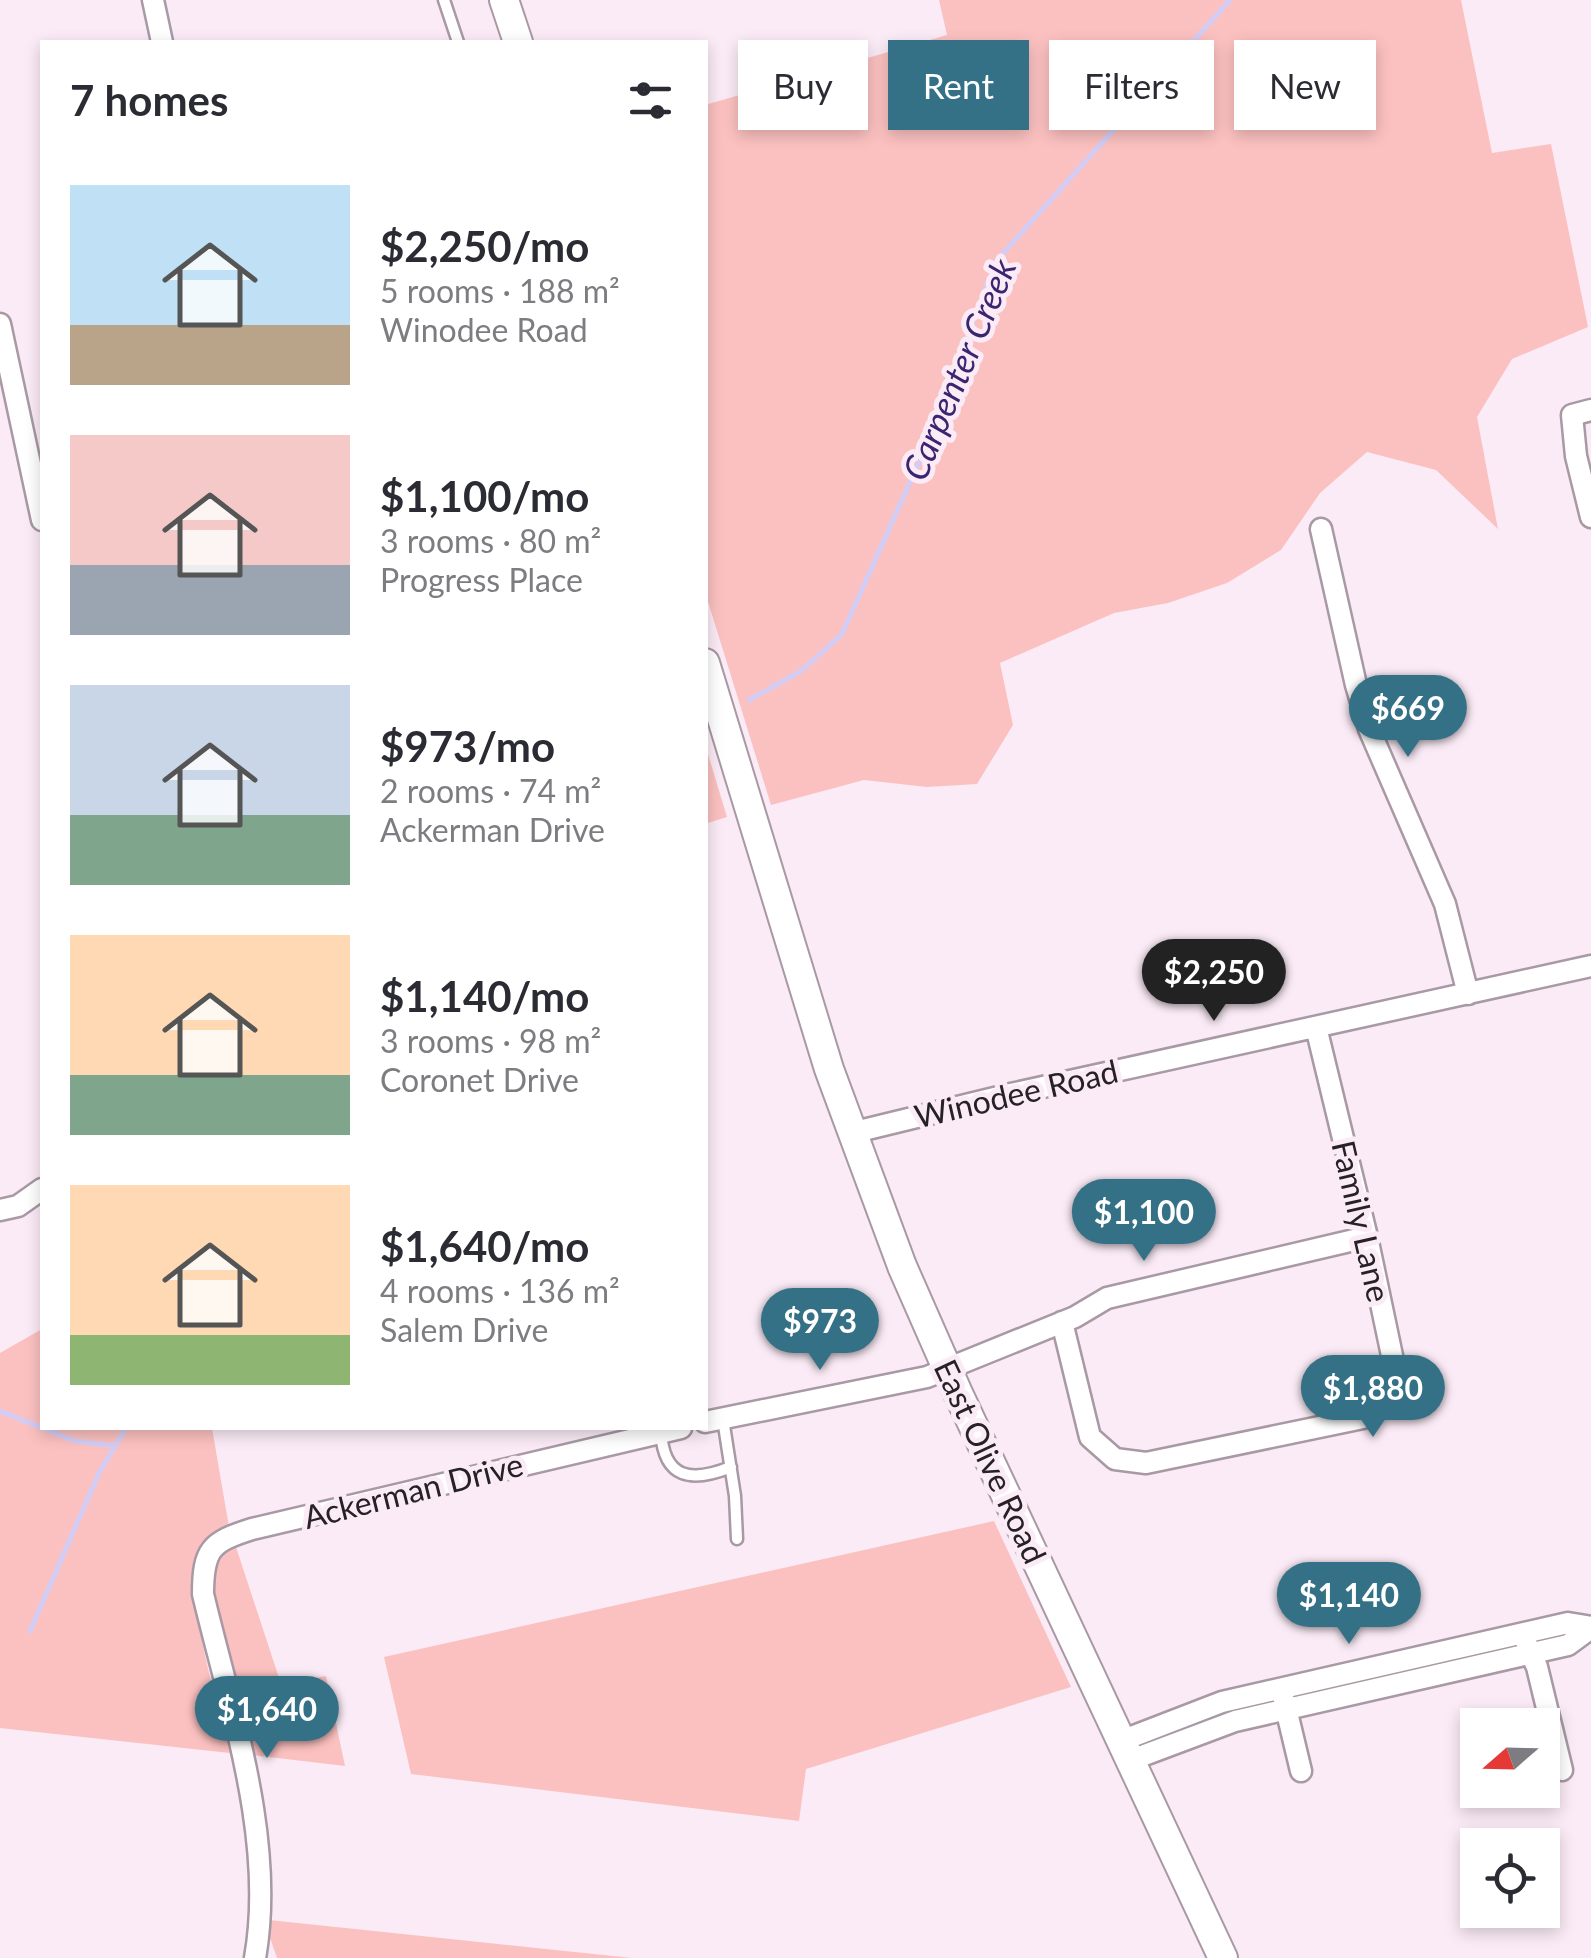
<!DOCTYPE html>
<html lang="en">
<head>
<meta charset="utf-8">
<style>
  :root { --surface:#fff; --page:#f7f7f7; --text:#2b2b33; --muted:#7c7c81; --accent:#347187 }
  body { margin:0; font-family:Lato,sans-serif; background:var(--page); color:var(--text); height:100vh; display:flex; flex-direction:column; font-size:38px; white-space:nowrap }
  * { box-sizing:border-box; margin:0 }
  p { font-size:32px; color:var(--muted) }
  .icon { flex:none; width:55px; height:55px; fill:none; stroke:currentColor; stroke-width:2; stroke-linecap:round; stroke-linejoin:round }
  .map { position:relative; flex:1; overflow:hidden }
  .side { position:absolute; left:40px; top:40px; width:668px; height:1390px; display:flex; flex-direction:column; background:var(--surface); border-radius:0px; box-shadow:0 5px 15px #0003 }
  .side>* { flex:none }
  .guide { position:absolute; left:738px; top:40px; width:702px; height:90px; display:flex; gap:20px }
  .needle { width:65px; rotate:250deg }
  .fabs { position:absolute; left:1460px; top:1708px; display:grid; gap:20px }
  .fabs a { display:grid; place-items:center; width:100px; height:100px; border-radius:0px; background:var(--surface); box-shadow:0 5px 15px #0003; font-size:50px }
  .price { position:absolute; translate:-50% -85px; padding:0 22px; border-radius:35px; background:var(--accent); color:#fff; font-size:32px; line-height:65px; filter:drop-shadow(0 2px 5px #0008) }
  .price::after { content:''; position:absolute; left:50%; top:60px; width:30px; height:22px; margin-left:-15px; background:inherit; clip-path:polygon(0 0,100% 0,50% 100%) }
  .price.on { background:#222; color:#fff }
  ul { padding:0; list-style:none }
  li { display:flex; align-items:center; gap:30px; height:250px; padding:0 30px }
  li span { display:grid; place-items:center; flex:none; width:280px; height:200px; border-radius:0px; color:#555 }
  li>.icon { margin-inline-start:auto }
  span .icon { width:120px; height:120px; fill:#fffc; stroke-width:1 }
  li b { font-size:42px }
  h2 { display:flex; justify-content:space-between; align-items:center; height:120px; padding:0 30px; font-size:42px }
  .pill { padding:0 35px; border-radius:0px; background:var(--surface); box-shadow:0 5px 15px #0003; font-size:35px; line-height:90px }
  .pill.on { background:var(--accent); color:#fff }
  .map>svg:first-child { display:block }
</style>
</head>
<body>
<div class="map">
<svg width="1591" height="1958" viewBox="0 0 1591 1958">
  <rect width="100%" height="100%" fill="#fbebf6"/>
  <path fill="#fbc1c0" d="M939,0H1461L1492,153L1551,144L1588,327L1512,359L1477,417L1498,529L1436,470L1367,452L1320,493L1281,550L1227,583L1168,603L1114,613L1000,663L1013,725L977,784L927,787L864,780L771,805L705,592V105L947,35Z
    M705,744L727,817L705,824Z
    M42,1329V1428H212L229,1527C217,1531 204,1537 199,1549C181,1589 219,1706 230,1753L0,1728V1353Z
    M994,1521L1071,1687L806,1769L799,1821L411,1774L384,1657Z
    M235,1544L281,1684L326,1676L345,1766L251,1755L213,1592V1573L219,1552Z
    M269,1920L632,1958H277L268,1932Z"/>
  <g fill="none" stroke-linecap="round" stroke-linejoin="round">
    <path stroke="#d3cdf5" stroke-width="5" d="M749,700L801,671L842,634L923,453L996,261L1230,0
      M0,1411L75,1441L115,1446
      M30,1631L99,1473L126,1428"/>
    <defs>
      <path id="lane" d="M444,0L458,42
        M723,1419L735,1496L737,1539
        M661,1432C664,1479 691,1483 731,1467"/>
      <path id="street" d="M153,0L162,42
        M0,324L42,520
        M1591,410L1572,415L1576,456L1591,517
        M1321,529L1356,685L1369,729L1445,904L1468,994
        M851,1133L1011,1094L1591,966
        M0,1210L18,1206L42,1189
        M1062,1322L1090,1437L1115,1459L1146,1463L1363,1418C1387,1407 1394,1392 1394,1365L1367,1237L1316,1027
        M705,1422L927,1377L1075,1317L1107,1298L1367,1237
        M1527,1645L1537,1667L1562,1770
        M1284,1700L1301,1771
        M1121,1741L1222,1702L1568,1623L1591,1627
        M1131,1760L1235,1721L1568,1645L1591,1628
        M255,1958C276,1840 230,1708 203,1594C203,1549 211,1542 252,1529L681,1428"/>
      <path id="secondary" d="M504,0L518,42
        M705,663L829,1069L902,1266L957,1391L1223,1958"/>
    </defs>
    <use href="#lane" stroke="#a899a4" stroke-width="15"/>
    <use href="#street" stroke="#a899a4" stroke-width="25"/>
    <use href="#secondary" stroke="#a899a4" stroke-width="32"/>
    <use href="#lane" stroke="#fff" stroke-width="10"/>
    <use href="#street" stroke="#fff" stroke-width="20"/>
    <use href="#secondary" stroke="#fff" stroke-width="28"/>
  </g>
  <g text-anchor="middle" dominant-baseline="central" stroke-width="10" stroke-linejoin="round" paint-order="stroke">
    <g font-size="32" fill="#262125" stroke="#fbebf6">
      <text transform="translate(1016 1093) rotate(-13)">Winodee Road</text>
      <text transform="translate(1362 1221) rotate(77)">Family Lane</text>
      <text transform="translate(991 1461) rotate(65)">East Olive Road</text>
      <text transform="translate(413 1490) rotate(-14)">Ackerman Drive</text>
    </g>
    <g font-size="35" font-style="italic" fill="#3a2570" stroke="#fbebf6">
      <text transform="translate(958 369) rotate(-67)">Carpenter Creek</text>
    </g>
  </g>
</svg>
<div class="fabs">
<a><svg class="needle" viewBox="-14 -14 28 28"><path d="M0-13l5 13h-10z" fill="#e53935"/><path d="M0 13l5-13h-10z" fill="#7c7c81"/></svg></a>
<a><svg class="icon" aria-label="locate" viewBox="0 0 24 24"><circle cx="12" cy="12" r="6"/><path d="M12 2v4M12 18v4M2 12h4M18 12h4"/></svg></a>
</div>
<b class="price" style="left:1408px;top:760px">$669</b>
<b class="price on" style="left:1214px;top:1024px">$2,250</b>
<b class="price" style="left:1144px;top:1264px">$1,100</b>
<b class="price" style="left:820px;top:1373px">$973</b>
<b class="price" style="left:1373px;top:1440px">$1,880</b>
<b class="price" style="left:1349px;top:1647px">$1,140</b>
<b class="price" style="left:267px;top:1761px">$1,640</b>
<div class="guide">
<a class="pill">Buy</a>
<a class="pill on">Rent</a>
<a class="pill">Filters</a>
<a class="pill">New</a>
</div>
<section class="side">
<h2>7 homes<svg class="icon" aria-label="filters" viewBox="0 0 24 24"><path d="M4 7h16M4 17h16"/><circle cx="9" cy="7" r="2"/><circle cx="15" cy="17" r="2"/></svg></h2>
<ul>
<li><span style="background:linear-gradient(#bfe0f5 70%,#b9a48a 0)"><svg class="icon" aria-label="home" viewBox="0 0 24 24"><path d="M3 11l9-7 9 7M6 9v11h12V9"/></svg></span><div><b>$2,250/mo</b><p>5 rooms · 188 m²</p><p>Winodee Road</p></div></li>
<li><span style="background:linear-gradient(#f6c9c9 65%,#9aa5b1 0)"><svg class="icon" aria-label="home" viewBox="0 0 24 24"><path d="M3 11l9-7 9 7M6 9v11h12V9"/></svg></span><div><b>$1,100/mo</b><p>3 rooms · 80 m²</p><p>Progress Place</p></div></li>
<li><span style="background:linear-gradient(#c9d6e8 65%,#7fa58c 0)"><svg class="icon" aria-label="home" viewBox="0 0 24 24"><path d="M3 11l9-7 9 7M6 9v11h12V9"/></svg></span><div><b>$973/mo</b><p>2 rooms · 74 m²</p><p>Ackerman Drive</p></div></li>
<li><span style="background:linear-gradient(#ffd9b3 70%,#7fa58c 0)"><svg class="icon" aria-label="home" viewBox="0 0 24 24"><path d="M3 11l9-7 9 7M6 9v11h12V9"/></svg></span><div><b>$1,140/mo</b><p>3 rooms · 98 m²</p><p>Coronet Drive</p></div></li>
<li><span style="background:linear-gradient(#ffd9b3 75%,#8fb573 0)"><svg class="icon" aria-label="home" viewBox="0 0 24 24"><path d="M3 11l9-7 9 7M6 9v11h12V9"/></svg></span><div><b>$1,640/mo</b><p>4 rooms · 136 m²</p><p>Salem Drive</p></div></li>
</ul>
</section>
</div>
</body>
</html>
